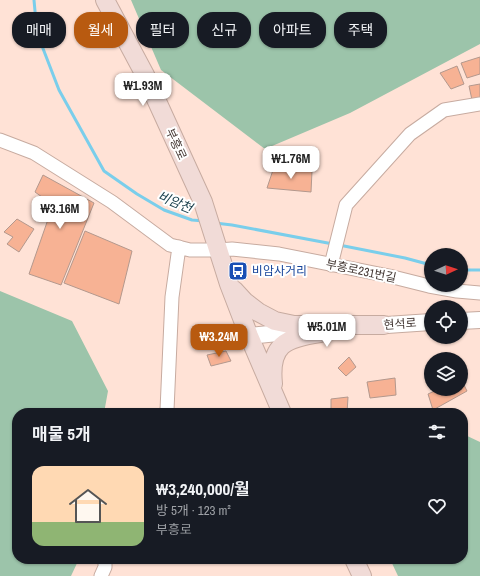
<!DOCTYPE html>
<html lang="ko">
<head>
<meta charset="utf-8">
<style>
  :root { --surface:#171b24; --page:#242831; --text:#f1f3f6; --muted:#9ea1a6; --accent:#b85a10 }
  body { margin:0; font-family:"Archivo Narrow","Noto Sans KR",sans-serif; background:var(--page); color:var(--text); height:100vh; display:flex; flex-direction:column; font-size:15px; white-space:nowrap }
  * { box-sizing:border-box; margin:0 }
  p { font-size:13px; color:var(--muted) }
  .icon { flex:none; width:22px; height:22px; fill:none; stroke:currentColor; stroke-width:2; stroke-linecap:round; stroke-linejoin:round }
  .map { position:relative; flex:1; overflow:hidden }
  .sheet { position:absolute; left:12px; top:408px; width:456px; height:156px; display:flex; flex-direction:column; background:var(--surface); border-radius:16px; box-shadow:0 1px 3px #0004 }
  .sheet>* { flex:none }
  .guide { position:absolute; left:12px; top:12px; width:456px; height:36px; display:flex; gap:8px }
  .needle { width:26px; rotate:87deg }
  .tools { position:absolute; left:424px; top:248px; display:grid; gap:8px }
  .tools a { display:grid; place-items:center; width:44px; height:44px; border-radius:50%; background:var(--surface); box-shadow:0 1px 3px #0004; font-size:20px }
  .price { position:absolute; translate:-50% -34px; padding:0 9px; border-radius:8px; background:#fff; color:#222; font-size:13px; line-height:26px; filter:drop-shadow(0 1px 2px #0008) }
  .price::after { content:''; position:absolute; left:50%; top:24px; width:12px; height:9px; margin-left:-6px; background:inherit; clip-path:polygon(0 0,100% 0,50% 100%) }
  .price.current { background:var(--accent); color:#fff }
  ul { padding:0; list-style:none }
  li { display:flex; align-items:center; gap:12px; height:100px; padding:0 20px }
  li span { display:grid; place-items:center; flex:none; width:112px; height:80px; border-radius:12px; color:#555 }
  li>.icon { margin-inline-start:auto }
  span .icon { width:48px; height:48px; fill:#fffc; stroke-width:1 }
  li b { font-size:17px }
  h2 { display:flex; justify-content:space-between; align-items:center; height:48px; padding:0 20px; font-size:17px }
  .pill { padding:0 14px; border-radius:16px; background:var(--surface); box-shadow:0 1px 3px #0004; font-size:14px; line-height:36px }
  .pill.current { background:var(--accent); color:#fff }
  .map>svg:first-child { display:block }
</style>
</head>
<body>
<div class="map">
<svg width="480" height="576" viewBox="0 0 480 576">
  <rect width="100%" height="100%" fill="#ffe2d6"/>
  <path fill="#9cc4aa" d="M131,0H480V44L350,113L265,149L161,70Z
    M0,291L72,321L108,391L104,413H17V559H79L71,576H0Z
    M463,434L480,442V576H398L390,559H463Z"/>
  <g fill="none" stroke-linecap="round" stroke-linejoin="round">
    <path stroke="#7aceeb" stroke-width="3" d="M34,0L37,33L59,90L104,171L137,194L164,210L192,220L204,221
      M215,223L232,225L333,244
      M339,245L405,258L431,265
      M461,270H480"/>
  </g>
  <path fill="#f7b294" stroke="#b3988d" d="M480,57V74L467,78L461,63Z
    M457,66L464,84L451,89L440,73Z
    M480,84V99L472,100L469,86Z
    M274,167L312,171L311,192L267,188Z
    M43,175L94,203L61,285L29,274L53,205L35,192Z
    M17,219L34,229L19,252L7,244L13,237L4,232Z
    M85,231L132,251L119,304L64,283Z
    M226,351L231,361L211,366L207,355Z
    M349,357L356,367L346,376L338,368Z
    M395,378L396,395L370,398L367,382Z
    M461,379L467,391L433,410L428,394L439,389H461Z
    M348,397L347,413L331,411V399Z"/>
  <g fill="none" stroke-linecap="round" stroke-linejoin="round">
    <defs>
      <path id="minor" d="M0,140L34,153L112,202L170,245L190,250H218L232,249L279,254L389,276L429,286L457,291L480,293
        M331,265L346,205L410,134L444,110L480,104
        M165,413L167,410L172,297L179,247
        M101,576L105,567V559"/>
      <path id="tertiary" d="M461,321L480,320
        M372,326L431,322
        M249,336L307,330"/>
      <path id="secondary" d="M105,0L145,75L203,202L229,284L249,336L282,413
        M234,290L245,302L258,312L275,321L294,325H384
        M273,384C269,345 285,338 320,333
        M354,559L362,576"/>
    </defs>
    <use href="#minor" stroke="#c7aba0" stroke-width="15"/>
    <use href="#tertiary" stroke="#c7aba0" stroke-width="18"/>
    <use href="#secondary" stroke="#c7aba0" stroke-width="20"/>
    <use href="#minor" stroke="#fff" stroke-width="13"/>
    <use href="#tertiary" stroke="#fff" stroke-width="16"/>
    <use href="#secondary" stroke="#f1dbd7" stroke-width="18"/>
  </g>
  <defs>
    <symbol id="bus-square" viewBox="-11 -11 22 22"><rect x="-9" y="-9" width="18" height="18" rx="4" fill="#1a4fb4" stroke="#fff"/><path d="M-5-6H5V4H4V6H2V4H-2V6H-4V4H-5ZM-3.5-4V0h7V-4ZM-3.5 1.2v1.5H-2V1.2ZM2 1.2v1.5H3.5V1.2Z" fill="#fff"/></symbol>
  </defs>
  <g fill-rule="evenodd">
    <use href="#bus-square" x="227" y="260" width="22" height="22"/>
  </g>
  <g text-anchor="middle" dominant-baseline="central" stroke-width="4" stroke-linejoin="round" paint-order="stroke">
    <g font-size="12" fill="#413531" stroke="#fff">
      <text transform="translate(176 144) rotate(65)">부흥로</text>
      <text transform="translate(361 271) rotate(12)">부흥로231번길</text>
      <text transform="translate(400 324) rotate(-4)">현석로</text>
    </g>
    <g font-size="12" fill="#164399" stroke="#fff" text-anchor="start">
      <text x="252" y="271">비암사거리</text>
    </g>
    <g font-size="13" font-style="italic" fill="#183e4b" stroke="#fff">
      <text transform="translate(175 202) rotate(23)">비암천</text>
    </g>
  </g>
</svg>
<div class="tools">
<a><svg class="needle" viewBox="-14 -14 28 28"><path d="M0-13l5 13h-10z" fill="#e53935"/><path d="M0 13l5-13h-10z" fill="#9ea1a6"/></svg></a>
<a><svg class="icon" aria-label="locate" viewBox="0 0 24 24"><circle cx="12" cy="12" r="6"/><path d="M12 2v4M12 18v4M2 12h4M18 12h4"/></svg></a>
<a><svg class="icon" aria-label="layers" viewBox="0 0 24 24"><path d="M12 4l9 5-9 5-9-5zM3 14l9 5 9-5"/></svg></a>
</div>
<b class="price" style="left:143px;top:107px">₩1.93M</b>
<b class="price" style="left:291px;top:180px">₩1.76M</b>
<b class="price" style="left:60px;top:230px">₩3.16M</b>
<b class="price" style="left:327px;top:348px">₩5.01M</b>
<b class="price current" style="left:219px;top:358px">₩3.24M</b>
<div class="guide">
<a class="pill">매매</a>
<a class="pill current">월세</a>
<a class="pill">필터</a>
<a class="pill">신규</a>
<a class="pill">아파트</a>
<a class="pill">주택</a>
</div>
<section class="sheet">
<h2>매물 5개<svg class="icon" aria-label="filters" viewBox="0 0 24 24"><path d="M4 7h16M4 17h16"/><circle cx="9" cy="7" r="2"/><circle cx="15" cy="17" r="2"/></svg></h2>
<ul>
<li><span style="background:linear-gradient(#ffd9b3 70%,#8fb573 0)"><svg class="icon" aria-label="home" viewBox="0 0 24 24"><path d="M3 11l9-7 9 7M6 9v11h12V9"/></svg></span><div><b>₩3,240,000/월</b><p>방 5개 · 123 m²</p><p>부흥로</p></div><svg class="icon" aria-label="heart" viewBox="0 0 24 24"><path d="M12 20l-8-8c-3-5 5-10 8-4 3-6 11-1 8 4z"/></svg></li>
</ul>
</section>
</div>
</body>
</html>
